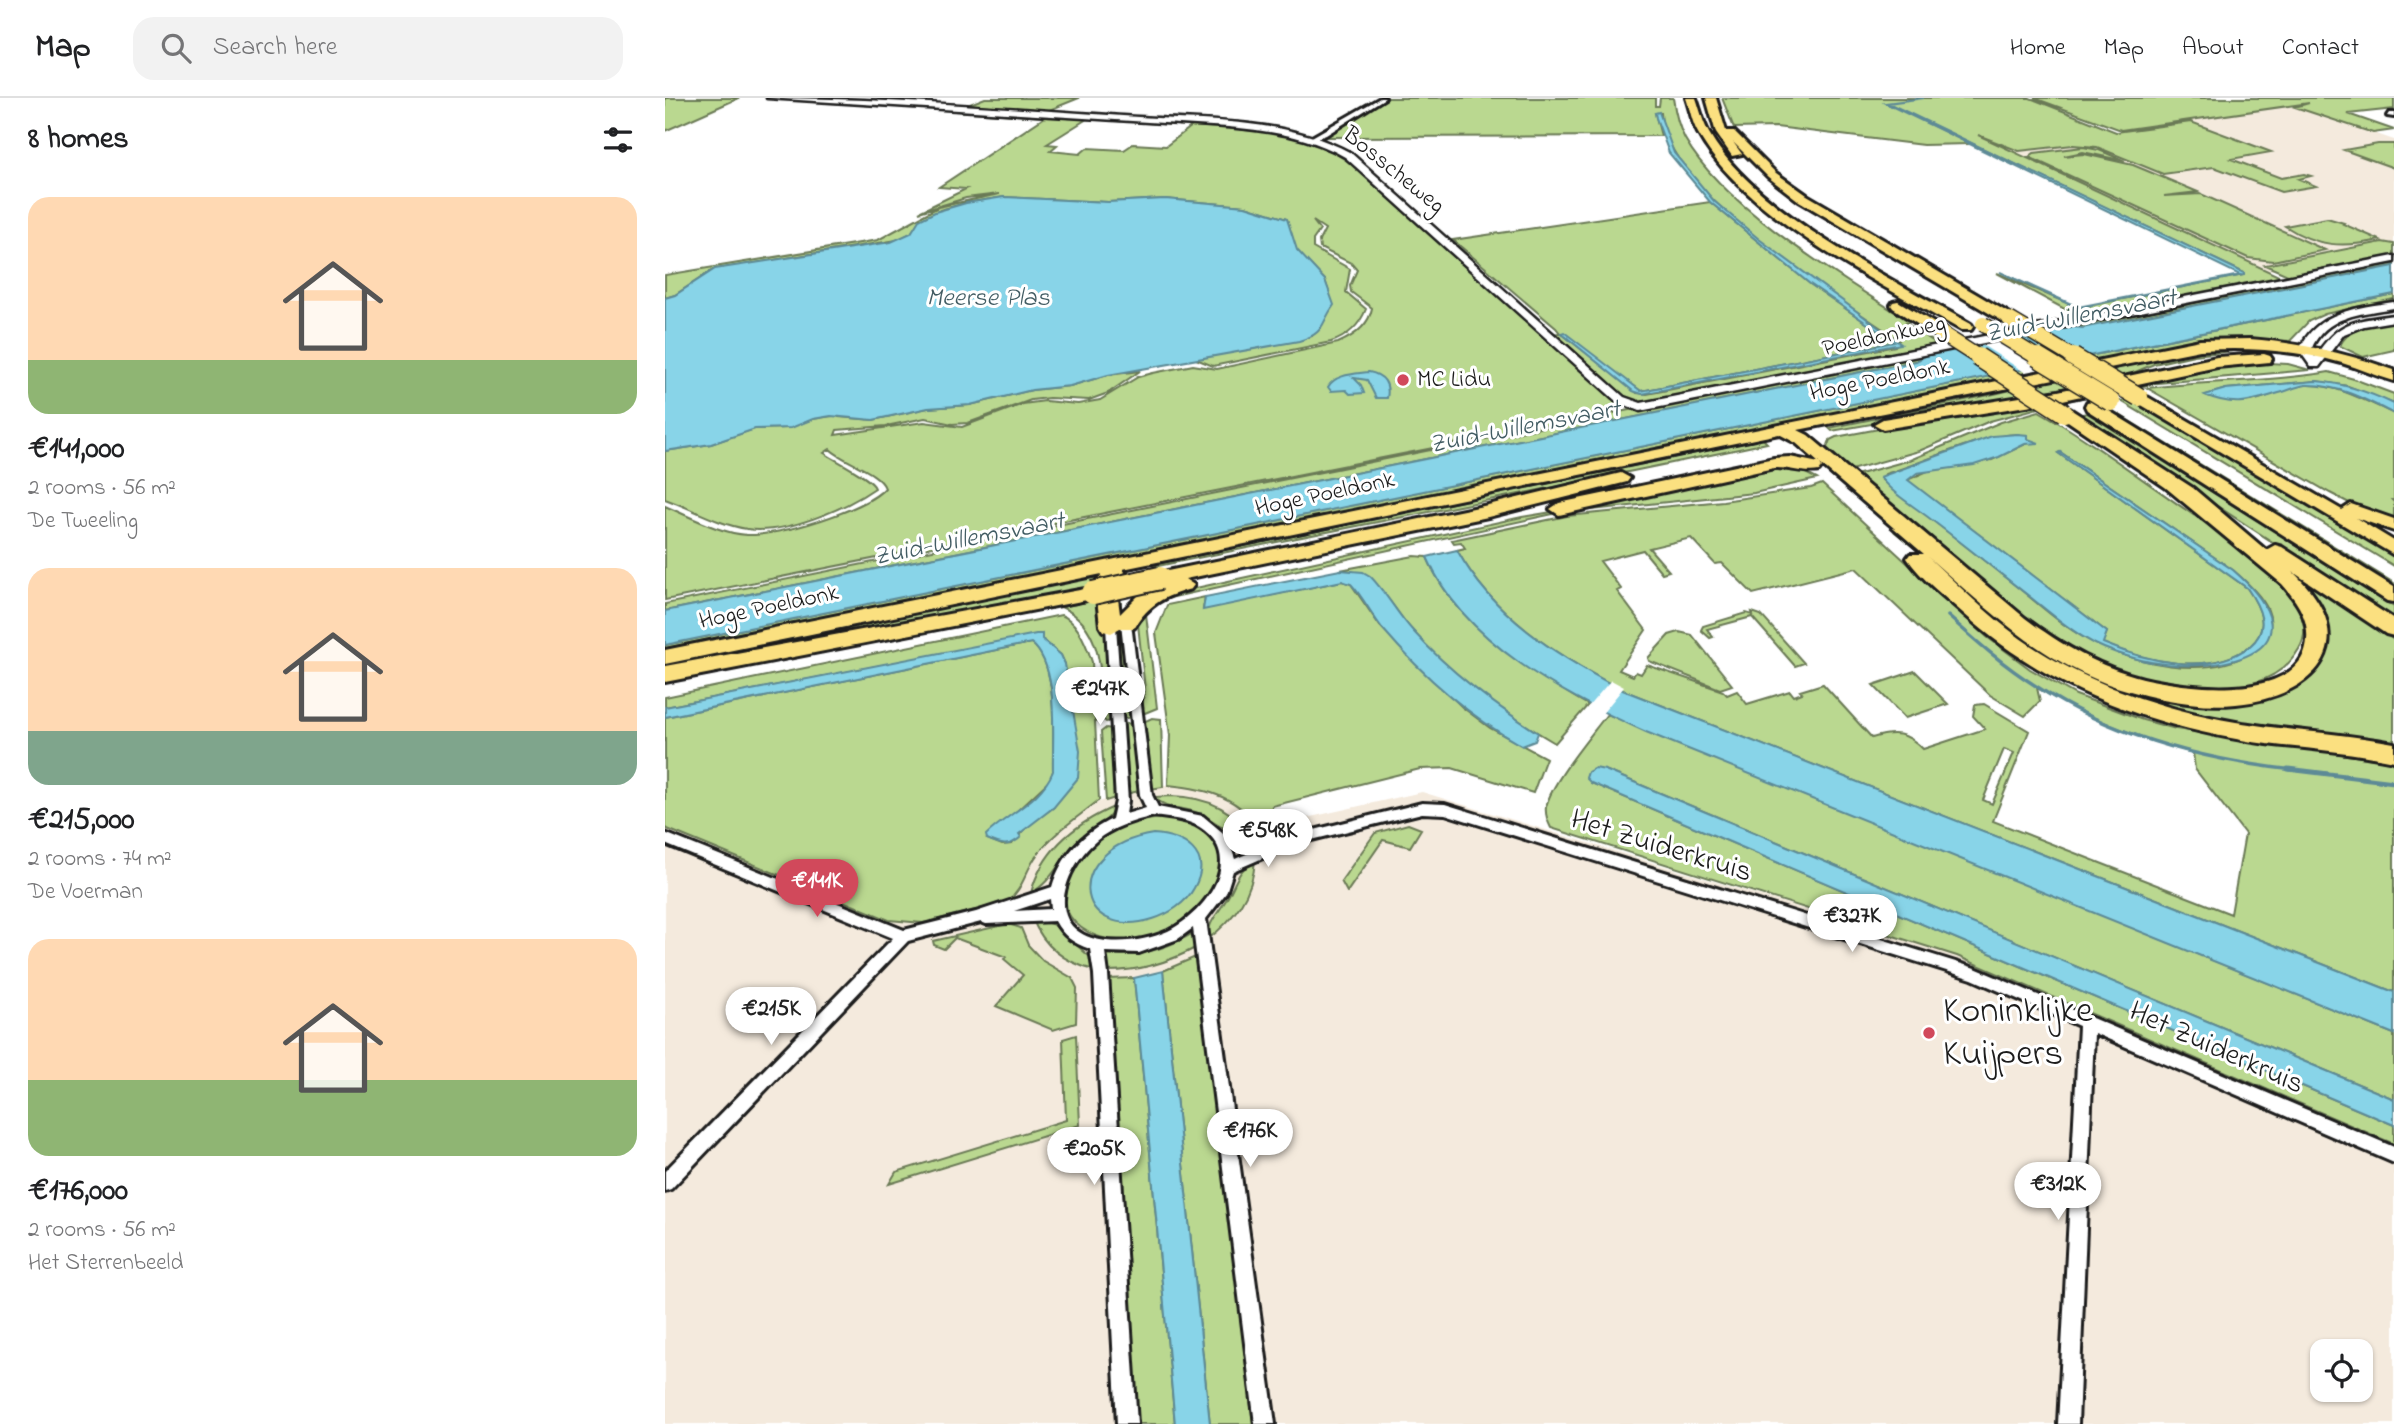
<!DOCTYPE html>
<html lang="en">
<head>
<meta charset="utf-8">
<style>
  :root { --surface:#fff; --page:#f2f2f2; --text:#202124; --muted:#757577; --line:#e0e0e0; --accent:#d1495b }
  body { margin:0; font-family:"Indie Flower",sans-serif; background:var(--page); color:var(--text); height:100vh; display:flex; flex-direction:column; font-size:26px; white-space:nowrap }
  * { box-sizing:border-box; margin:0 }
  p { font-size:23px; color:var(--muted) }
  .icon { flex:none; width:38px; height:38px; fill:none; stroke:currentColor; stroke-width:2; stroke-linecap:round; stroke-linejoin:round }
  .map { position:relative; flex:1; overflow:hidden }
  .side { display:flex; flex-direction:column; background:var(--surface); width:665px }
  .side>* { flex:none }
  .tools { position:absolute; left:1645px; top:1241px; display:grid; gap:14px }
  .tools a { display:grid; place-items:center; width:63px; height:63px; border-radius:14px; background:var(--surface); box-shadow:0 2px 5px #0004; font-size:35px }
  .price { position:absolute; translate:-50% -60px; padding:0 16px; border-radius:24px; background:#fff; color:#222; font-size:23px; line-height:46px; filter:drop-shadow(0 2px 4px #0008) }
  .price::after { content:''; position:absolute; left:50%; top:42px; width:21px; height:16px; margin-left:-10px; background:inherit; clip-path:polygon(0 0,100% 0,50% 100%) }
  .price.current { background:var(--accent); color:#fff }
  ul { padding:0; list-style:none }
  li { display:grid; align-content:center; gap:14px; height:371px; padding:0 28px }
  li span { display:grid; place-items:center; height:217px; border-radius:21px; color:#555 }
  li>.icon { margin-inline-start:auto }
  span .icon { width:126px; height:126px; fill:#fffc; stroke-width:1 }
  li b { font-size:30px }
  h2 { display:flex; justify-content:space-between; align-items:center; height:84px; padding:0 28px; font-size:30px }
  header { display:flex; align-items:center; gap:42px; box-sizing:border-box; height:98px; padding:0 35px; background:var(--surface); border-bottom:2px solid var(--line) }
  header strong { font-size:33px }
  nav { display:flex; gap:38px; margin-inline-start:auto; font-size:24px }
  .search { width:490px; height:63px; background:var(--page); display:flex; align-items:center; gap:18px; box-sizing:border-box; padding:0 24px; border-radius:21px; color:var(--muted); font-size:26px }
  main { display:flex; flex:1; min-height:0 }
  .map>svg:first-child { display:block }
</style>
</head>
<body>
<header>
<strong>Map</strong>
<div class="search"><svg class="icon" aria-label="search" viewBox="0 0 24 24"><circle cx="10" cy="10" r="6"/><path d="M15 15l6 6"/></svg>Search here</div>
<nav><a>Home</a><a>Map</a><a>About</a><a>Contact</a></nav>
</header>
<main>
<section class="side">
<h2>8 homes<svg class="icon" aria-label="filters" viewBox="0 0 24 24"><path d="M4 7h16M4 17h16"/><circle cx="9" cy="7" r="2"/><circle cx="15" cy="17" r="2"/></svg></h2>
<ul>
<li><span style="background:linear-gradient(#ffd9b3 75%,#8fb573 0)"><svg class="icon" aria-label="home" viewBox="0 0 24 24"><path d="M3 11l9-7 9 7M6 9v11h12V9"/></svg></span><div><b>€141,000</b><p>2 rooms · 56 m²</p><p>De Tweeling</p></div></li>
<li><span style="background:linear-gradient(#ffd9b3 75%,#7fa58c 0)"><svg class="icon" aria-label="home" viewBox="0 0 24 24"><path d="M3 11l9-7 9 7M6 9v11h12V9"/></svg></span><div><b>€215,000</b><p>2 rooms · 74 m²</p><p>De Voerman</p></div></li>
<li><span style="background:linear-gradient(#ffd9b3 65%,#8fb573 0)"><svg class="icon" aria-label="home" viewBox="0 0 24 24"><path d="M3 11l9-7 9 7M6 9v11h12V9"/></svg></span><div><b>€176,000</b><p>2 rooms · 56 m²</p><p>Het Sterrenbeeld</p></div></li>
</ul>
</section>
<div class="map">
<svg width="1729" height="1326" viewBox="0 0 1729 1326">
  <rect width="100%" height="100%" fill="#fff"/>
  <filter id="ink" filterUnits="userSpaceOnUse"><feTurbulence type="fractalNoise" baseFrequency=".0143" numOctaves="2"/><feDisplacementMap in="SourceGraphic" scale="14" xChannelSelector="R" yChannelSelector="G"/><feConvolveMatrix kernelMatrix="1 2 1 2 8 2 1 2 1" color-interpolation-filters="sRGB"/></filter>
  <g filter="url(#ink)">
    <path fill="#f4eadd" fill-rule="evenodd" d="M1257,0H1363L1448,34L1621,8L1637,10L1729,42V46L1681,53L1729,70V148L1582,177L1220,5Z
      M532,686L577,703L601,729L757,694L1293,858L1729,1046V1326H0V719L311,797L427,706L491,687ZM1657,1253H1696V1292H1657Z"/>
    <path fill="#bad890" stroke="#6b7a56" stroke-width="2" fill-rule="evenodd" d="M0,0H74L0,33Z
      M320,0H414L382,13L300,8Z
      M723,0H990V8H994L995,0H1008C1010,14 1013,28 1020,41C1059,110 1177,180 1244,223L1241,225L1272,246L981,306L959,300L886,236L895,235L891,230L788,142L1045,104L1145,186L1229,244L976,293L896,235L972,295L982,296L1230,248L1234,242C1173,200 999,93 996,15H990L996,38L660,39Z
      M1057,0H1365L1451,34L1526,24L1606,54L1566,61L1616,80L1639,76L1646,78L1634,81L1651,88L1616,94L1549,69L1498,76L1432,49L1408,47L1354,53L1313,37L1618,180L1427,217L1407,215L1332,175L1413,210L1579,177V175L1230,9L1305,46L1258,47L1111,29L1069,30Z
      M1369,0H1729V11L1683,16L1729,32L1708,35L1630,9L1644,5L1456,32Z
      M150,3L324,12L605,34C651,41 669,52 706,80L958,310L935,317L0,502V408C26,419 54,435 82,437C111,439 201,412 220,390C215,374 178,364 165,351L159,355C170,362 208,381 210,390C180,411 119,437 82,431C54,427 26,410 0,401V353L46,346L89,331L122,330L148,321L173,317L174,319L208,322L263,310L305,307L367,292L405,288L443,277L475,273L443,295L424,302L384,300L366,302L303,325L287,326L260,320L221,328L172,332L170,337L259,324L297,329L358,306L380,303L413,306L435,302L473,279L488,275L528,267L552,271L673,245C689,238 704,228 707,210L686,194L685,188L692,172L686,165L655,150L654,143L660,131L648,123L655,132L648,142V150L685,171L681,194L701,211C695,227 682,239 666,244L548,268L531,261L647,238L668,207L660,182L631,152L622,121L580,108L500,101L443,104L339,99L301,105L275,112L252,127L246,135L232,142L48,172L10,197L0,200V177L213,142L273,109L334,96L301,100L254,114L301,91L274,89L380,19ZM422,21L527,28L501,48L468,46L459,52L422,50L415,56L385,53L392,47L382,46Z
      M1713,46H1729V70L1679,52Z
      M1418,49L1434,52L1460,63L1418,54L1399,58L1419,56L1468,67L1533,94L1499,98L1536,96L1660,152L1608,163L1583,160L1364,59L1369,55Z
      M1662,120L1679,125L1678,126L1715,142C1678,150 1652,149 1620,128Z
      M1717,144L1729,146V159L1625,178L1600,167Z
      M1729,163V168L1417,230L1403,228L1266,255L1251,263L0,513V506L964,312L986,311Z
      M1729,196V201L1660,216L1644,223L1625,243L1565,240L1528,242L0,552V547Z
      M1729,224V252L1698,259L1675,248C1682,229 1711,226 1729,224Z
      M1556,250L1618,252L1620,255L1578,252L1529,257L1489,266L1461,278L1389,294L1167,333L1164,330L1329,296L1417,275Z
      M1585,264L1623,266L1645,272L1493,285L1396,304L1325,323L1254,353L1186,372L1162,350L1165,342L1171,339L1541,270Z
      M1664,274L1689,281L1729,296V306L1683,288L1651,283L1561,291L1541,297C1547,300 1554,300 1562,302C1595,310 1610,289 1641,287C1672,286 1701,303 1729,316V402H1727L1729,404V422L1690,408L1665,395L1482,290C1543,283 1606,284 1664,274Z
      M1467,301L1729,457V468L1456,303Z
      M1440,308L1729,485V491L1449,316Z
      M1374,313C1426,343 1475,380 1524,414C1557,437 1603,464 1626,497C1637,514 1645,533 1634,551C1599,613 1486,588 1433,565C1370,538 1320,485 1269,441C1243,419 1217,399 1191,377L1245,362L1336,324ZM1353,336L1362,341L1363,345L1327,362L1265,372L1242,382L1442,534L1437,545C1480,563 1544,579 1585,548C1606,531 1595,509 1582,490L1393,355L1395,354L1568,472C1596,496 1627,526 1585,555C1568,566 1549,569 1529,569C1497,569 1461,560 1432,546C1402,533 1375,507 1350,487C1306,452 1261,417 1217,382L1220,376C1262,364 1311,338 1353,336Z
      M1422,315L1729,509V523L1412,317Z
      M1098,341L1102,345C898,389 693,427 488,469L487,467Z
      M1118,369L1133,371L1152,381L1089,395L888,416L495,502L486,508L481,516L492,610L475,617L480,592L472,517L476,509L494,498L857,419L977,399Z
      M1157,386L1322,539L1365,571L1411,597L1478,622L1511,631L1729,664V894L955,591C891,557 828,518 792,452L800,450L796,444L789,445L787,442L902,418L1058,403L1146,390ZM1026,440L1050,466L1057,465L1088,496L1191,470L1325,597L1360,618L1375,603L1372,590C1421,619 1473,640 1528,655L1530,671L1580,736L1566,816L1328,723L1364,633L1319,606L1310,607L1308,618L1320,631L1258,651C1242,634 1229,633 1207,640L1158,586L1135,593L1137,595L1129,598L1125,593L1082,606L1072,593L1062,597L1058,593L982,567L976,576L971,574L968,578L954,572L981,532L952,493L956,491L935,463L978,452L997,475L1004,473L984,450ZM1339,651L1349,655L1327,706L1318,702Z
      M1235,433L1339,521L1456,586L1604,596L1660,538L1600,456L1729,542V650L1558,624L1451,595L1391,563L1363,543L1230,434Z
      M749,458L762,459C790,527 861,571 923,607L890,645C837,614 786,578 746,531C725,507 711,471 675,472Z
      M434,475L436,487L303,515L0,570V565Z
      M677,483L686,486L715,528L797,609L825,630L881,660L868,695L787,670L755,671L607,708L606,737L597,735C576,699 543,691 503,687L505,637L491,535L502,507L540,499L538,511Z
      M455,498L467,619L456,621L446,499Z
      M437,501L447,623L441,624L438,621C436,581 440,528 396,509Z
      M1087,514L1096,517L1139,565L1130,568L1087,519L1042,531L1048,539L1045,540L1036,532L1038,528L1081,515L1088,517Z
      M396,517C413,523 422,548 427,564L434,702C412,720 389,734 372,757C360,773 358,792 342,804L258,825L224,822L0,730V619L366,545C395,567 387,639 388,673L385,682L322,741L337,747L347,746L360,730L389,709L400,566L396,557L377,541V536L0,609V599Z
      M1014,534L1027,537L1067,587L1055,591L984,563L983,560L1004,537Z
      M1250,573L1283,606L1240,620L1208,587Z
      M942,616L1729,936V1001L940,672L926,685L1729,1027V1046L1292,858L886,730C883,724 880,716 881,709C887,683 925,639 942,616Z
      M487,620L496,621L498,689L485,691L476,625Z
      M467,625L474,693L461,696L455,627Z
      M441,630L447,631L453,699L441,703L436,634Z
      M506,698C539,699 569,709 585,740C563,738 551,721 530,714C516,709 500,711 489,699Z
      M451,708C443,726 424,733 411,746C394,762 387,784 366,795C377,752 411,725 451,708Z
      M500,720C528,723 566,739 555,774C552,782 551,793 547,799C543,805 536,810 531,814C516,827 500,838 481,842C424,851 372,815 415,759C436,733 467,722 500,720Z
      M743,726L756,731L745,749L718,742L682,794L676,783L710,735Z
      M590,762C588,797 569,821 542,842C543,824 552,817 561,802C571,786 572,772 590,762Z
      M367,820L389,827L425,859L429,872C399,864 379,849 367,820Z
      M343,826L356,830L363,847L378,863L407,880L412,890L411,925L388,932L331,908L358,877L339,861L341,859L290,840L279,851L269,847L268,843Z
      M530,834L532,849C503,865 475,873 443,873L442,856C474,860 502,851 530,834Z
      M533,858L588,1326H545L498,873Z
      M469,880L510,1326H469L442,881Z
      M411,937L415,1027L224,1086L231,1074L401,1022L398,941Z"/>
    <path fill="#88d4e8" stroke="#5d8a96" stroke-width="2" d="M1259,0L1223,5L1579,175V177L1412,210L1335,174L1413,209L1575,177L1220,5Z
      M994,14L1009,55L1049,103L1094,141L1236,246L977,296L968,293L896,235L899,234L976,293L1229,244L1145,186L1045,104L1004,55L991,20L990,15Z
      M339,99L443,104L500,101L580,108L622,121L632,152L660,182L669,207C655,226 661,235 634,243L443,277L405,288L367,292L305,307L263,310L208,322L166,318L148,321L126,330L90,331L46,346L0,353V200L10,197L50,171L226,144L246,135L254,122L270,114L301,105Z
      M1729,168V196L0,547V513L1251,263L1266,255L1403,228L1417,230Z
      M704,274C719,277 725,286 722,300H711L702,282L689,280L696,287L699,295L685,296L681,292L666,293L663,289C670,276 690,276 704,274Z
      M1651,283C1679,285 1704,294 1729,306V316C1702,302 1672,286 1641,287C1631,288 1623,293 1614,295C1586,303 1571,310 1540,297L1561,291Z
      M1353,336L1363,337V341L1374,345L1360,346L1334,359L1309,367L1252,375L1243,382L1442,534L1438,545C1480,563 1545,579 1585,548C1606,531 1595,509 1582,490L1393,355L1395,354L1568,472C1667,558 1548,579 1476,562C1460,558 1444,553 1430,546C1407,534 1385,515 1365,499C1333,474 1301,448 1268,423C1252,410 1227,396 1215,379L1327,338Z
      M792,452C828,518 891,557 955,591L1729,894V936L981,634C901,598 798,545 762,459Z
      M675,472L698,474L705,478C721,494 732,516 748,533C785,574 827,605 873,635L870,643L857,648C803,618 757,577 717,530C706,516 698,499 686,486L677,483L538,512L540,499Z
      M371,536H377V541L396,557L400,566L415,653L413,680L389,709L354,736L356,739C344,750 336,747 322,741L321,737C342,716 377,702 388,673C387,639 395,567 366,545L0,619V609Z
      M930,670L940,672L1729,1001V1027L926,685L921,680L923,674Z
      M488,736C518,738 549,755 529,790C521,805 504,816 488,821C409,845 395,751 488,736Z
      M498,873L545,1326H510L469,880Z"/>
    <path fill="#fff" d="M1346,236L1398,267L1361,275L1311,243Z
      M946,582L959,589L936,617L922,610Z"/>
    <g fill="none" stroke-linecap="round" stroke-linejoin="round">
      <path stroke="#5d8a96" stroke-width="3.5" d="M1283,518C1311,543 1339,568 1371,588C1450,640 1545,664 1639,673"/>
      <path stroke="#5d8a96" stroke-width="5" d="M1623,671L1729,684"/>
      <defs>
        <path id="street" d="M715,0H720L661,37L648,42L645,40Z
          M1724,15H1729V19L1722,18Z
          M461,522L466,525L487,697L493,709L538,718L563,739L625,738L757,705L780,706L1310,870L1729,1049V1065L1429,935L1413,1326H1393L1414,928L1307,881L780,716L757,715L630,746L568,773L561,795L541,821L610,1326H590L528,830L513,841L474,855L440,854L443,876L472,1326H452L429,876L425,851C408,845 398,838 390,823L321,826L316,824L243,843L6,1091L0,1093V1073L228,840L0,746V735L239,832L311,814L387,789C396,758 418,735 447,721L451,703L441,528L446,525L451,528L463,703L461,716L481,710L475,697L456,525ZM489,718C502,720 519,721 531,727C584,756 542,814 503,833C483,842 457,846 435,842C377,831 399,770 431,743C447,729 468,723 489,718ZM600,748L570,761L566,749ZM385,801L386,811L349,813Z"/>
        <path id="secondary" d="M102,0C221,0 340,10 458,18C534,24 617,18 686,55L959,299L976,305L1729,158V164L975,313L951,303L680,59C643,38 605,33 563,29Z
          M1729,204V210C1696,216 1660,217 1646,252L1650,259C1674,222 1688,223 1729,217V223L1699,228L1679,236L1654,269H1646L1634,252C1652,213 1691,210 1729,204Z"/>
        <path id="highway" d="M1021,0H1031C1035,11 1038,25 1044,35C1089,114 1228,182 1306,226L1308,229L1306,232H1296C1217,187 1077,117 1033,35C1027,25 1025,11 1021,0Z
          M1041,0H1051L1061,33H1069L1111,75L1142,97L1349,218L1351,221L1349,224H1339L1134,103L1103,79L1068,44L1077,56L1067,58L1051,35Z
          M1233,203L1279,231L1282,234L1279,237H1269L1228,210L1226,207L1228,204Z
          M1585,241C1635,245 1682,255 1729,272V283C1711,278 1694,270 1677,265C1630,252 1583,249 1535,252L1133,332L1143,337L1360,520C1396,547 1434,569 1478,580C1519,590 1637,606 1642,542C1644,520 1631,502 1617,486L1500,389L1391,315L1399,310L1405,311L1528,390L1601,452L1610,447L1617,449L1729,521V538L1721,536L1628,474C1700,541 1654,598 1571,606C1528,610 1480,599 1440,585C1371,559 1318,507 1263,459C1293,487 1322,516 1355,540C1419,585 1495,611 1571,624C1624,633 1677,635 1729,645V663C1687,654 1645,651 1602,646C1491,630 1383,592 1299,516C1280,499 1256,481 1242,460L1245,456H1259L1155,366L1157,369L1154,373C1140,376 1124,369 1109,370L894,417L885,411L894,405L1109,360L1125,359L1154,365L1131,345L1114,336L458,471L460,474L451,485L455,516L477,494L502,485L488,484L485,480L488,476L823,407L956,375L965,380L962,384L823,419L520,481L529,487L526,491C499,498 484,506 469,530H455L446,535L438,533L435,528L432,500L0,584V568L431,489V484L437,476L0,566V552L1535,242Z
          M1599,256L1605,258L1607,261L1605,264L1552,269L1393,303L1218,331L1209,326L1218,321L1393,293L1552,259Z
          M1474,294L1677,412L1686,406L1729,421V433L1691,420L1729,443V457L1468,302L1466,299Z
          M1428,303L1729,489V504L1722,503L1422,312L1420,308L1422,304Z"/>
      </defs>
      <use href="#street" stroke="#1c1c1c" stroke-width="6"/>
      <use href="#secondary" stroke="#1c1c1c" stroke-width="5"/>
      <use href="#highway" stroke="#1c1c1c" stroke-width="6"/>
      <use href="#street" fill="#fff" fill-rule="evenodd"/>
      <use href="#secondary" fill="#fff" fill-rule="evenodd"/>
      <use href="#highway" fill="#fbe080" fill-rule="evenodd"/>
      <defs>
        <path id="highway-bridge-far2" d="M1344,221L1411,261
          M1318,226L1375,261
          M1274,234L1316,261"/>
        <path id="highway-bridge-far1" d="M1313,259L1399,315
          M1372,259L1446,304
          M1408,259L1474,299"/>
        <path id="highway-bridge" d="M428,495L495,480"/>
      </defs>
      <use href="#highway-bridge-far2" stroke="#1c1c1c" stroke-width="17" stroke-linecap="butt"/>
      <use href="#highway-bridge-far1" stroke="#1c1c1c" stroke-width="21" stroke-linecap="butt"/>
      <use href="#highway-bridge" stroke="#1c1c1c" stroke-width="26" stroke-linecap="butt"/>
      <use href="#highway-bridge-far2" stroke="#fbe080" stroke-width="14"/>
      <use href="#highway-bridge-far1" stroke="#fbe080" stroke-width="18"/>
      <use href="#highway-bridge" stroke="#fbe080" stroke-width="22"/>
    </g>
  </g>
  <g fill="#d1495b" stroke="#fff" stroke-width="2.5">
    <circle cx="738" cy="282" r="7"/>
    <circle cx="1264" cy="935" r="7"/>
  </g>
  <g text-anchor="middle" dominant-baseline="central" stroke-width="6" stroke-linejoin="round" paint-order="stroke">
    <g font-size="24" fill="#1c1c1c" stroke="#fff">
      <text transform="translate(728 73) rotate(39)">Bosscheweg</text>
      <text transform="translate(1219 239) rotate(-12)">Poeldonkweg</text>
      <text transform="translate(1215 283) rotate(-11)">Hoge Poeldonk</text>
      <text transform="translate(660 397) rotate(-12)">Hoge Poeldonk</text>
      <text transform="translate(104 510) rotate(-12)">Hoge Poeldonk</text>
    </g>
    <g font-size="24" fill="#1c1c1c" stroke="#fff" text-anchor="start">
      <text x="752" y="282">MC Lidu</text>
    </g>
    <g font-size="26" font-style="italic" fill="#425c63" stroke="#fff">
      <text x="323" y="201">Meerse Plas</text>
      <text transform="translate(1416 219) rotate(-11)">Zuid-Willemsvaart</text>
      <text transform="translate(860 330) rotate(-11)">Zuid-Willemsvaart</text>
      <text transform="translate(304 442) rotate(-11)">Zuid-Willemsvaart</text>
    </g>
    <g font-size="30" fill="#1c1c1c" stroke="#fff">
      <text transform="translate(996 749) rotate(17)">Het Zuiderkruis</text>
      <text transform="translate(1551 951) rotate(24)">Het Zuiderkruis</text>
    </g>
    <g font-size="37" fill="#1c1c1c" stroke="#fff" text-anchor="start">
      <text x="1278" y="914">Koninklijke<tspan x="1278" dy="43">Kuijpers</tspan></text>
    </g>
  </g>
</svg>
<div class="tools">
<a><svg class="icon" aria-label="locate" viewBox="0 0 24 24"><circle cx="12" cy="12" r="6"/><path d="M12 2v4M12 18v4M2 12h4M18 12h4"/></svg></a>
</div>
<b class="price" style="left:435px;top:629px">€247K</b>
<b class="price" style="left:603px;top:771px">€548K</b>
<b class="price current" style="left:152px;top:821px">€141K</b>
<b class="price" style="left:1187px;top:856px">€327K</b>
<b class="price" style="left:106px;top:949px">€215K</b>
<b class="price" style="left:585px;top:1071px">€176K</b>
<b class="price" style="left:429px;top:1089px">€205K</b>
<b class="price" style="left:1393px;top:1124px">€312K</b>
</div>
</main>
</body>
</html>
